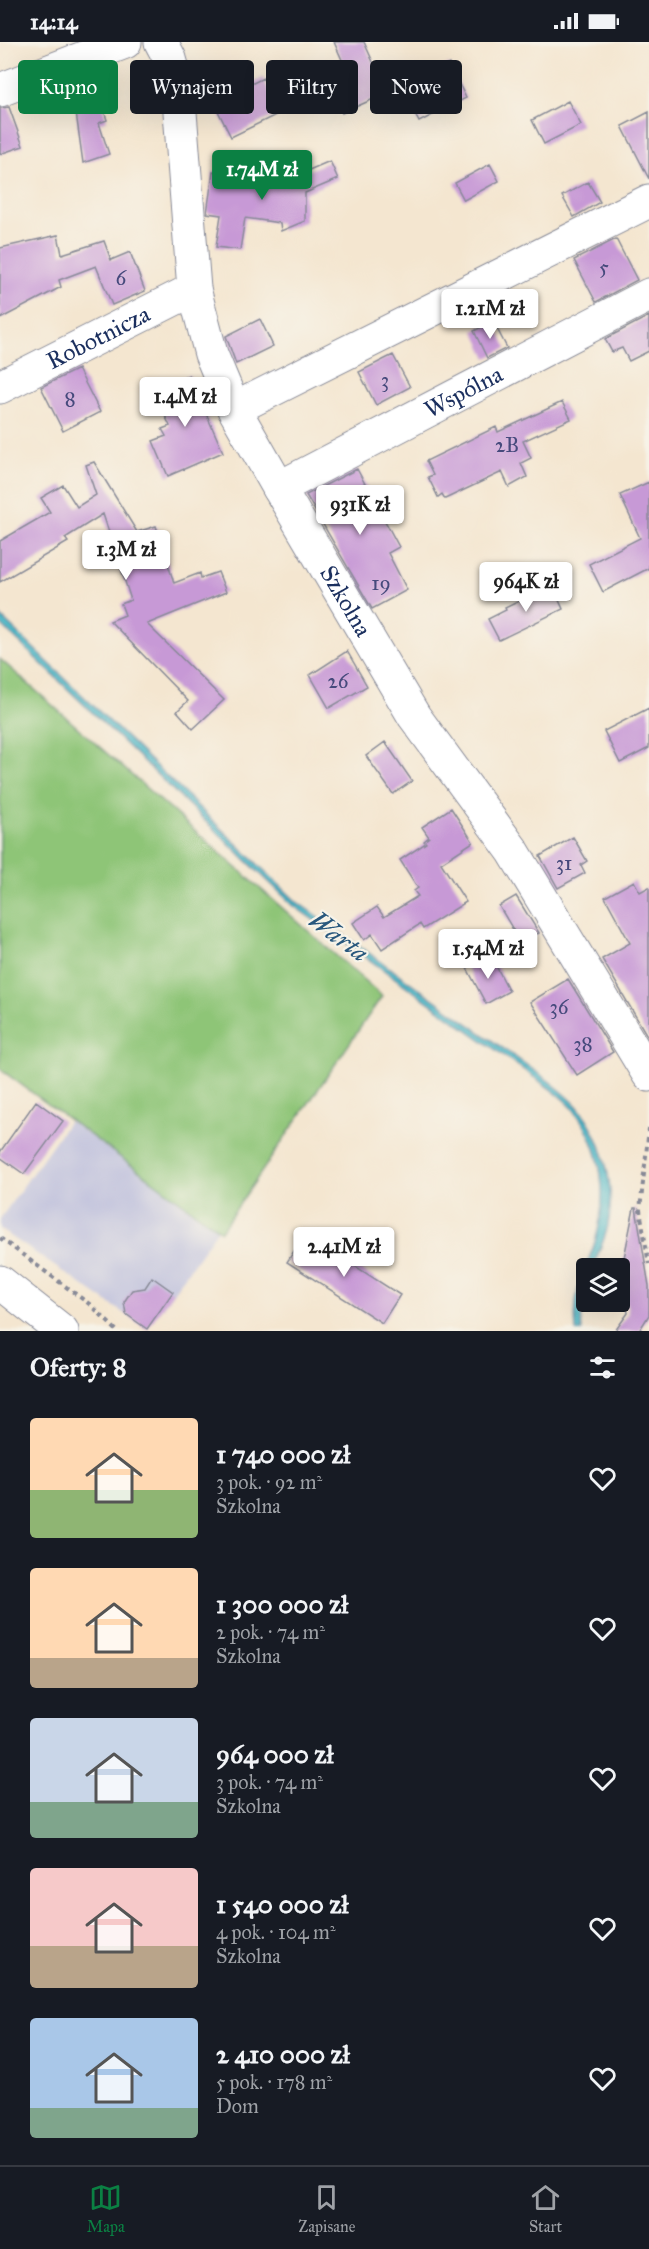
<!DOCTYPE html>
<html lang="pl">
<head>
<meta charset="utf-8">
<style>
  :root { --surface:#171b24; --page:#20242c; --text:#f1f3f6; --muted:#9ea1a6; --line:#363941; --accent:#0b8043 }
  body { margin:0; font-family:"IM FELL Great Primer",serif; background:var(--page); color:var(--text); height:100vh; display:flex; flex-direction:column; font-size:22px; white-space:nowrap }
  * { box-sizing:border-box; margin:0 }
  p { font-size:20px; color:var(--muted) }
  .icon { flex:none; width:33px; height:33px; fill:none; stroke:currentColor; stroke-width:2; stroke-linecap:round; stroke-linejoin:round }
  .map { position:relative; height:1289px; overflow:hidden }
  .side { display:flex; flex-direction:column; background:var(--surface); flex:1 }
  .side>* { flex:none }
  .top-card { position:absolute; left:18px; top:18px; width:614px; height:54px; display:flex; gap:12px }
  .buttons { position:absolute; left:576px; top:1216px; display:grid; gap:12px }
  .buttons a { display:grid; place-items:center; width:54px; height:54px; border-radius:6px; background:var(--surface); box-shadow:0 6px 24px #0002; font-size:30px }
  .price { position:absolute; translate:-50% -51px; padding:0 14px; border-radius:6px; background:#fff; color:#222; font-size:20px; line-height:39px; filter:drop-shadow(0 2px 3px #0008) }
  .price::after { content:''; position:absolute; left:50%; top:36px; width:18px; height:14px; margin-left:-9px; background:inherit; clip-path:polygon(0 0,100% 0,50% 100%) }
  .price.active { background:var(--accent); color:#fff }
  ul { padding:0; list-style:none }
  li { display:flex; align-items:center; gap:18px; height:150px; padding:0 30px }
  li span { display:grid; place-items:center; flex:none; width:168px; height:120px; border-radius:6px; color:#555 }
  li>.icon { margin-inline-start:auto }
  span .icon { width:72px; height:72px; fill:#fffc; stroke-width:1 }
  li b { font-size:26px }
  h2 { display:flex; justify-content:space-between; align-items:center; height:72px; padding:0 30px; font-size:26px }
  .tag { padding:0 21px; border-radius:6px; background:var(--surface); box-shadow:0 6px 24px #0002; font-size:21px; line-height:54px }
  .tag.active { background:var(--accent); color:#fff }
  .status { display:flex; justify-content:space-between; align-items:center; height:42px; padding:0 30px; background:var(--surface); direction:ltr }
  .status svg { height:16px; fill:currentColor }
  .dock { display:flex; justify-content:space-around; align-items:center; height:84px; border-top:2px solid var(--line); background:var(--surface); font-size:16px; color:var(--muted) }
  .dock a { display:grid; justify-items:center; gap:3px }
  .dock .active { color:var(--accent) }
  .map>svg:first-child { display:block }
</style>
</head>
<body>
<div class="status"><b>14:14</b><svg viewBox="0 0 49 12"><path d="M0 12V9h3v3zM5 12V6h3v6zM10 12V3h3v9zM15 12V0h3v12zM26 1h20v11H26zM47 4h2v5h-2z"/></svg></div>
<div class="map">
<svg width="649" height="1289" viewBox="0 0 649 1289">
  <rect width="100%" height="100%" fill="#f7f3e8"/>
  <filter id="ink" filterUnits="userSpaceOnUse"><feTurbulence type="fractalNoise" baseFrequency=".0167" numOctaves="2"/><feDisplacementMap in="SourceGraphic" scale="12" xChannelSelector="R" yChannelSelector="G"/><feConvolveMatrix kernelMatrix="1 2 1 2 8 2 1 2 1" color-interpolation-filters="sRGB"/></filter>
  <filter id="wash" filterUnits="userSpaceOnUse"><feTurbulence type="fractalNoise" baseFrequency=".008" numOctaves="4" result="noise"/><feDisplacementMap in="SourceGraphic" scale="24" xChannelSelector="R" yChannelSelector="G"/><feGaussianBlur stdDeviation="1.35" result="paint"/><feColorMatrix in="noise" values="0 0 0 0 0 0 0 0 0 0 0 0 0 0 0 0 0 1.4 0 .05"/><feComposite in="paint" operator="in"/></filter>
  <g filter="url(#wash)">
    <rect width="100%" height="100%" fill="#f4e6d0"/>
    <path fill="#c1c2dd" d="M69,1079L218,1187L147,1287L0,1187V1177Z"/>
    <path fill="#8ec577" stroke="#547a6a" stroke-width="1.5" d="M0,617L382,954L221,1189L0,1027Z"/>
    <path fill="#4ab6c5" stroke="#327292" stroke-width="1.5" d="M0,574L297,860L549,1039C559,1047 568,1054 577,1064C603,1094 616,1144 608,1183C605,1198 597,1213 592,1227H586C586,1248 579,1268 582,1289H576C575,1277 575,1264 577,1252C580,1234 590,1217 595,1200C608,1155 604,1106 574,1068C563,1054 546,1044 531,1033L294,864L0,582Z"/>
    <g id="blocks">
      <path fill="#c799d6" d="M334,0H364L387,51L342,71L332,49L352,40Z
        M449,22L466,56L419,80L401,46Z
        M263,36L280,71L231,95L214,61Z
        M95,41L107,78L99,81L109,112L83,121L73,49Z
        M568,59L581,83L544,102L532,78Z
        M9,65L23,104L0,112V66Z
        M649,70V137L622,84Z
        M330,119L338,137L305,151V179L281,189L280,181L245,176L240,208L216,205L221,173L207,171L213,130L281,140Z
        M490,122L499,139L464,158L455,141Z
        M588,140L600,160L574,175L562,154Z
        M58,193L62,212L104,199L111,218L130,210L145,249L112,263L96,224L59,238L61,245L0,277V206Z
        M616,197L637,238L596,260L574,218Z
        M649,274V309L629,319L622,306L612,310L605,297Z
        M260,277L273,304L236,322L226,294Z
        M493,279L507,306L487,316L474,289Z
        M393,313L410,345L376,363L359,330Z
        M78,327L100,370L63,389L41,345Z
        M189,333L223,410L168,434L153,399L166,394L162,387L170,384L154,350Z
        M562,360L571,377L523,399L531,416L521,421L527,435L509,445L502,430L445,457L442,452L438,455L428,435L433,433L426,419L496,385L498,390Z
        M94,420L137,490L156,484L174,541L200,531L201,536L218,530L226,550L147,582L224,658L193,687L177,669L188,659L110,579L125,573L121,562L131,558L103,472L65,496L68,500L0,540V499L50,470L41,456L63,443L77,465L96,453L86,423Z
        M357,427L399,505L388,511L407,548L372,567L306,453Z
        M649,440V526L603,550L589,522L640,496L620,453Z
        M552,543L563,567L499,598L488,577L506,568L505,566Z
        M347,609L367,644L329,666L310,633Z
        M649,666V706L620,721L604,689Z
        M385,700L412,739L393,752L366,714Z
        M451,766L473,800L441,821L466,860L423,887L420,882L382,907L372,892L364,898L353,881L377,865L384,875L418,854L414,849L418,846L400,818L426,801L424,799L429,795L422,785Z
        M573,795L587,819L581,823L585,831L558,846L540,814Z
        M634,839L640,850L649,845V997L602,917L630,901L605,855Z
        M516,854L539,891L521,901L499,864Z
        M491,914L509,949L486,962L467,926Z
        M568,937L613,1010L577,1033L530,960Z
        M36,1059L63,1079L24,1132L0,1115V1110Z
        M634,1166H636L649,1244V1273L639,1289H615L628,1271L621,1231Z
        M305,1192L400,1253L382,1281L287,1220Z
        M152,1235L173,1250L147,1287L126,1272L124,1260L132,1248L145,1246Z"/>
    </g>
  </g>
  <g filter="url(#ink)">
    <use href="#blocks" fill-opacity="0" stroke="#888a97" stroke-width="1.5"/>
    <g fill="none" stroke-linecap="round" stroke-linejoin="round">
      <defs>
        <g id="minor">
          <path id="s1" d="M161,0L170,17L178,45L194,247L211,312L234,367L279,446L414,674L513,809L649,1033"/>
          <path d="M0,48L125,0"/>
          <path id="s2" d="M0,345L194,247"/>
          <path d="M234,367L649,159"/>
          <path id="s3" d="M279,446L649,253"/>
          <path d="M0,1240L62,1289"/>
        </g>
      </defs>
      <use href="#minor" stroke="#888a97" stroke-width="35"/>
      <path stroke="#888a97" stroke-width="4" stroke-dasharray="4.5 4.5" stroke-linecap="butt" d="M649,1086L640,1168L649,1222
        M0,1196L92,1264L117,1289"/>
      <use href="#minor" stroke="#fff" stroke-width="33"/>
    </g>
  </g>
  <g text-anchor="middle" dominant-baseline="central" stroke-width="4.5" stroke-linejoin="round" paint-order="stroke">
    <g font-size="21" fill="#464a7c">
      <text x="604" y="225">5</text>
      <text x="121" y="236">6</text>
      <text x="385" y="338">3</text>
      <text x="70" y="357">8</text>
      <text x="507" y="403">2B</text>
      <text x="381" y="541">19</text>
      <text x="338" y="639">26</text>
      <text x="564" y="821">31</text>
      <text x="559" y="965">36</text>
      <text x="583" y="1002">38</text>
    </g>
    <g font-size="24" fill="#1b2f5e" stroke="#f7f3e8">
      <text stroke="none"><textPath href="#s2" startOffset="110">Robotnicza</textPath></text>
      <text stroke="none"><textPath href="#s3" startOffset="208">Wspólna</textPath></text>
      <text stroke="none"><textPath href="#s1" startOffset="600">Szkolna</textPath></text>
    </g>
    <g font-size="26" font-style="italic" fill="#29587d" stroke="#f7f3e8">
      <text transform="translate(339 894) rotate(36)">Warta</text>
    </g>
  </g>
</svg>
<div class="buttons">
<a><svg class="icon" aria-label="layers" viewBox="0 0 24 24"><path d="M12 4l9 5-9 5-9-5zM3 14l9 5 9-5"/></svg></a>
</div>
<b class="price active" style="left:262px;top:159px">1.74M zł</b>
<b class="price" style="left:490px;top:298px">1.21M zł</b>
<b class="price" style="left:185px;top:386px">1.4M zł</b>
<b class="price" style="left:360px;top:494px">931K zł</b>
<b class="price" style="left:126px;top:539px">1.3M zł</b>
<b class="price" style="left:526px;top:571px">964K zł</b>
<b class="price" style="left:488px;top:938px">1.54M zł</b>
<b class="price" style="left:344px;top:1236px">2.41M zł</b>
<div class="top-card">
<a class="tag active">Kupno</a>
<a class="tag">Wynajem</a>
<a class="tag">Filtry</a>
<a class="tag">Nowe</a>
</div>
</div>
<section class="side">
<h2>Oferty: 8<svg class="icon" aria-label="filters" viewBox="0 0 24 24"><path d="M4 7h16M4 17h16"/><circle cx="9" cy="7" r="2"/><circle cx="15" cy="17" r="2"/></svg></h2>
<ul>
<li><span style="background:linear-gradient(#ffd9b3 60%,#8fb573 0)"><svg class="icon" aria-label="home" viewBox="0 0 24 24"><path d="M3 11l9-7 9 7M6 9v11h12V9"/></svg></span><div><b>1 740 000 zł</b><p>3 pok. · 92 m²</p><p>Szkolna</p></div><svg class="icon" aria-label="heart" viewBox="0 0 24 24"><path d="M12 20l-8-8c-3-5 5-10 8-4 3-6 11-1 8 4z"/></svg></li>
<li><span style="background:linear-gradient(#ffd9b3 75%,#b9a48a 0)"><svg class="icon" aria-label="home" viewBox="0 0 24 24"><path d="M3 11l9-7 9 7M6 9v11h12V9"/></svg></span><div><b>1 300 000 zł</b><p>2 pok. · 74 m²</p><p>Szkolna</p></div><svg class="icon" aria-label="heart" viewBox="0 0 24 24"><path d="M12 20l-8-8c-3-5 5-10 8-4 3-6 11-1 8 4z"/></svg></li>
<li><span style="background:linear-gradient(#c9d6e8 70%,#7fa58c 0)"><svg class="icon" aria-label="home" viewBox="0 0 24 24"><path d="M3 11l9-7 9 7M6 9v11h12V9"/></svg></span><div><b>964 000 zł</b><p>3 pok. · 74 m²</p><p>Szkolna</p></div><svg class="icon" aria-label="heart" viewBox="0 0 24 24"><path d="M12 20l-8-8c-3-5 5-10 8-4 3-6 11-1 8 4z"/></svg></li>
<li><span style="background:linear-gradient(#f6c9c9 65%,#b9a48a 0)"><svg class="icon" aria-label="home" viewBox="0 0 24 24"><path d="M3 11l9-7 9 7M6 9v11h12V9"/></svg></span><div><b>1 540 000 zł</b><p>4 pok. · 104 m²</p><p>Szkolna</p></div><svg class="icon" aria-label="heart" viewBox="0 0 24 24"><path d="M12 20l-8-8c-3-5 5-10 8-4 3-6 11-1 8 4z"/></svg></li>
<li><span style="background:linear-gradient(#a9c7e8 75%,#7fa58c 0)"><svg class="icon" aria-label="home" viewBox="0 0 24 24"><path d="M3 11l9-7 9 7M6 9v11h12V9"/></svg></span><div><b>2 410 000 zł</b><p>5 pok. · 178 m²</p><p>Dom</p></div><svg class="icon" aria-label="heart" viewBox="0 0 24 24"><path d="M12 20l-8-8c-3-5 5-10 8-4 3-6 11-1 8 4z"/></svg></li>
</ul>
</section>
<nav class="dock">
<a class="active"><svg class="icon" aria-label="map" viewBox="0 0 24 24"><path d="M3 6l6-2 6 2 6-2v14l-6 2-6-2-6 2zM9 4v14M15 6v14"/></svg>Mapa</a>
<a><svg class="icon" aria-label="saved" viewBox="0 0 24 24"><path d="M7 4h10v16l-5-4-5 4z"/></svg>Zapisane</a>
<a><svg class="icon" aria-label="home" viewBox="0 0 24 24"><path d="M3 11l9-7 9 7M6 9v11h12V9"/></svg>Start</a>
</nav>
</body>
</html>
